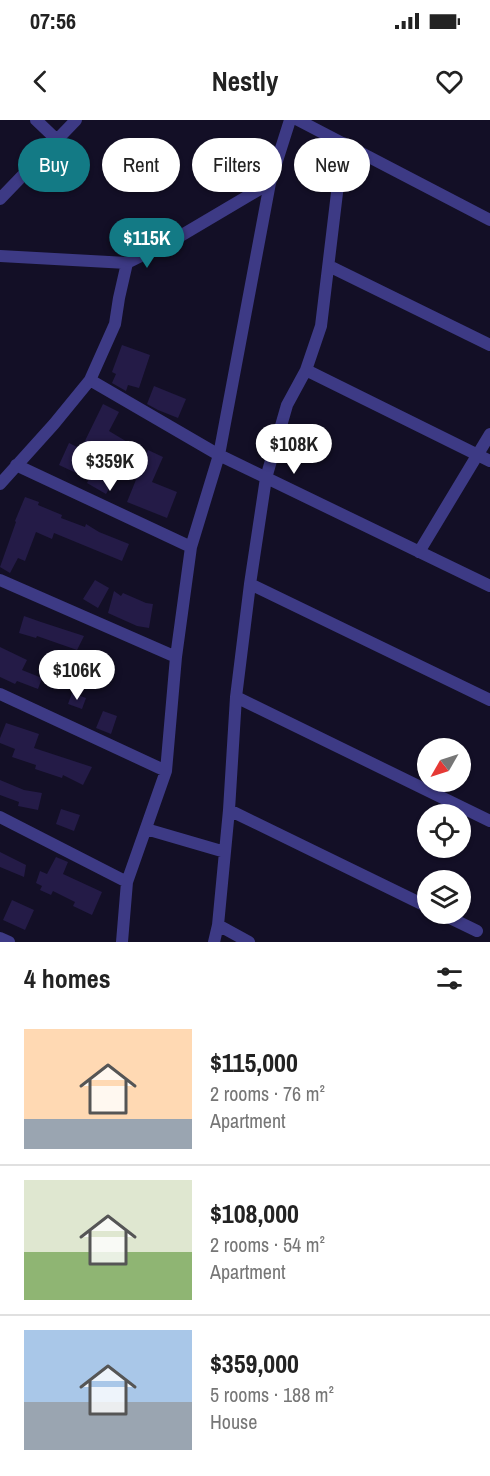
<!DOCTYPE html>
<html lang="en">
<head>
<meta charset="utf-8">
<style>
  :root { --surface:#fff; --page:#f6f6f6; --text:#222; --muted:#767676; --line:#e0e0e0; --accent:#137a85 }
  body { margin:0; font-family:"Archivo Narrow",sans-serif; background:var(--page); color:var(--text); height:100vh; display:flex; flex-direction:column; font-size:22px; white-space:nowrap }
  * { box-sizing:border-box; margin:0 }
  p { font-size:20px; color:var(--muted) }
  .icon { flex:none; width:33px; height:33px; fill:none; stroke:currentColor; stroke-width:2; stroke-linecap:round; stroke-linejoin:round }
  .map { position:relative; height:822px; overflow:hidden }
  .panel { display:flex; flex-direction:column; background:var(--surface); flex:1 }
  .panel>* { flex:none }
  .guide { position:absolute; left:18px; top:18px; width:454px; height:54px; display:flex; gap:12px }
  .needle { width:39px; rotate:231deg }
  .fabs { position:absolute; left:417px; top:618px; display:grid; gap:12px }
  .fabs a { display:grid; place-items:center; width:54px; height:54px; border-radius:50%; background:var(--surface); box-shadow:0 2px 4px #0004; font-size:30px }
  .price { position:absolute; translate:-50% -51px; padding:0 14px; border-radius:21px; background:#fff; color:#222; font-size:20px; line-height:39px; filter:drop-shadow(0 2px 3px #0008) }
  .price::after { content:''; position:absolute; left:50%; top:36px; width:18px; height:14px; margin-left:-9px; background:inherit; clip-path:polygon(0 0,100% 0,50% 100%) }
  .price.active { background:var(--accent); color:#fff }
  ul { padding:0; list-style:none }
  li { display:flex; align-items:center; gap:18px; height:150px; padding:0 24px }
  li+li { border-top:2px solid var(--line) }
  li span { display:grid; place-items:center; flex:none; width:168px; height:120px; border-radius:0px; color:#555 }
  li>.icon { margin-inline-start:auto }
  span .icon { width:72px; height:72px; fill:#fffc; stroke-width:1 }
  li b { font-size:26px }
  h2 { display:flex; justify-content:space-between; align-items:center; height:72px; padding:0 24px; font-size:26px }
  .pill { padding:0 21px; border-radius:27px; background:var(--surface); box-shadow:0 2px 4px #0004; font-size:21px; line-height:54px }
  .pill.active { background:var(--accent); color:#fff }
  .status { display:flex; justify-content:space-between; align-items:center; height:42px; padding:0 30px; background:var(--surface); direction:ltr }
  .status svg { height:16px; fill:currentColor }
  header { display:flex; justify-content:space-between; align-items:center; height:78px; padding:0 24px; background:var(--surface); font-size:27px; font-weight:700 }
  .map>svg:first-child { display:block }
</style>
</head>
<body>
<div class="status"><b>07:56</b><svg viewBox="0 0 49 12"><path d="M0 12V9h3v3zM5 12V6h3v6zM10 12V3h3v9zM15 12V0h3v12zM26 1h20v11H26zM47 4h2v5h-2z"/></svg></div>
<header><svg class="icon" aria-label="back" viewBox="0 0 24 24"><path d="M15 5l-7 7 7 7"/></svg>Nestly<svg class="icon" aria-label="heart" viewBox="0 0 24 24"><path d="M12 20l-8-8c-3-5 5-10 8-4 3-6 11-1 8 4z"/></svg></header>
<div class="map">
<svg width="490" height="822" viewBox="0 0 490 822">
  <rect width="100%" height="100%" fill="#130f26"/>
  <path fill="#241b47" d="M122,225L150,235L139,268L128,265L126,271L112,263L116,254L112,252Z
    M154,266L186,279L178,298L158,290L147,284Z
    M103,284L119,292L109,311L134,326L106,374L87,363L89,359L59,345L69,323L81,329Z
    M148,330L163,337L152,362L177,372L167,398L127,382Z
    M25,377L39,382L38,385L62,395L61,398L85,407L86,404L99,412L129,424L122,441L54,413L52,419L36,412L25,441L18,438L10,453L0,447L16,402L15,401Z
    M95,460L109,468L98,488L83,479Z
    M114,471L121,476L123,473L146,483L153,484L149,508L137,506L108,493Z
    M24,496L41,502L84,516L77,530L37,516L36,518L19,513Z
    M0,527L27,540L22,550L42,558L38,569L17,561L15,564L0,557Z
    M72,573L86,578L82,589L68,584Z
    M103,591L117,596L111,614L96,608Z
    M6,603L39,614L34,628L92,647L83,665L63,655L62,658L35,649L36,645L12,637L15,629L0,623V618Z
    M0,660L24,670L42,673L38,690L18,686L19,682L0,675Z
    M61,689L80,695L74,711L56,704Z
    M0,732L26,745L24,757L0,747Z
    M56,737L68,742L63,754L102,772L92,795L73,786L75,782L53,771L51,775L40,770L42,766L36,763L40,751L47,754Z
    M12,780L34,790L25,810L3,800Z"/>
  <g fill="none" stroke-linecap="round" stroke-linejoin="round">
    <path stroke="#3d3a85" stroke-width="12" d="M36,0L57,20
      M298,0L490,100
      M0,79L76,0
      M0,136L127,143L177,118L270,63
      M329,146L490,225
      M306,250L490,341
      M90,260L219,335L490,466
      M16,345L191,427
      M0,364L54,304L90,260L115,204L119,178L127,143
      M419,432L490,314
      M0,460L176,537
      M250,464L490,580
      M0,574L166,651
      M236,577L490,701
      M229,690L428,787
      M0,697L127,762
      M146,709L225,732
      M442,794L477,811
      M218,805L249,822
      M0,818L9,822
      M122,822L127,762L166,651L176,537L191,427L219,335L270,63L290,0
      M214,822L218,805L229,690L236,577L250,464L266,358L287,285L306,250L321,206L343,23"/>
  </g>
</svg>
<div class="fabs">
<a><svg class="needle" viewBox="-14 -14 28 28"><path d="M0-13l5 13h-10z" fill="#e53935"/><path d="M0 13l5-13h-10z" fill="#767676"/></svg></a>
<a><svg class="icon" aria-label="locate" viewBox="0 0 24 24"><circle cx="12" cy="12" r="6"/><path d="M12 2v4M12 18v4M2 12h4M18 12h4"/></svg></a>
<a><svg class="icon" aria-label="layers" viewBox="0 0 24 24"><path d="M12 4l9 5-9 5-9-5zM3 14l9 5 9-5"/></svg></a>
</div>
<b class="price active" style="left:147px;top:149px">$115K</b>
<b class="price" style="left:294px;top:355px">$108K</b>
<b class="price" style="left:110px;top:372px">$359K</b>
<b class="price" style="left:77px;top:581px">$106K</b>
<div class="guide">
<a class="pill active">Buy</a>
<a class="pill">Rent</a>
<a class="pill">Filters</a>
<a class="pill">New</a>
</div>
</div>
<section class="panel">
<h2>4 homes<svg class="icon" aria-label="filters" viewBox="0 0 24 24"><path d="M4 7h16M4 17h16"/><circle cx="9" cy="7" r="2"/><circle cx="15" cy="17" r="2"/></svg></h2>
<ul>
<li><span style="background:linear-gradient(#ffd9b3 75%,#9aa5b1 0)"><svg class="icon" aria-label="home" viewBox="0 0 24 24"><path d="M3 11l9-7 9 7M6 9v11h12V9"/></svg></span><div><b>$115,000</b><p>2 rooms · 76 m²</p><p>Apartment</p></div></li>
<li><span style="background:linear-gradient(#dfe7d0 60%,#8fb573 0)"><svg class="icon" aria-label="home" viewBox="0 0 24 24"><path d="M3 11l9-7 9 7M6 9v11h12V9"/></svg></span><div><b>$108,000</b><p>2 rooms · 54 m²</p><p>Apartment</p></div></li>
<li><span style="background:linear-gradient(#a9c7e8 60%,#9aa5b1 0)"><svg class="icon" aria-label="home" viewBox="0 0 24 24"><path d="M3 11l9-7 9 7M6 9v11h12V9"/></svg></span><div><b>$359,000</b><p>5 rooms · 188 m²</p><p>House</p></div></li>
</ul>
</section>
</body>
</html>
